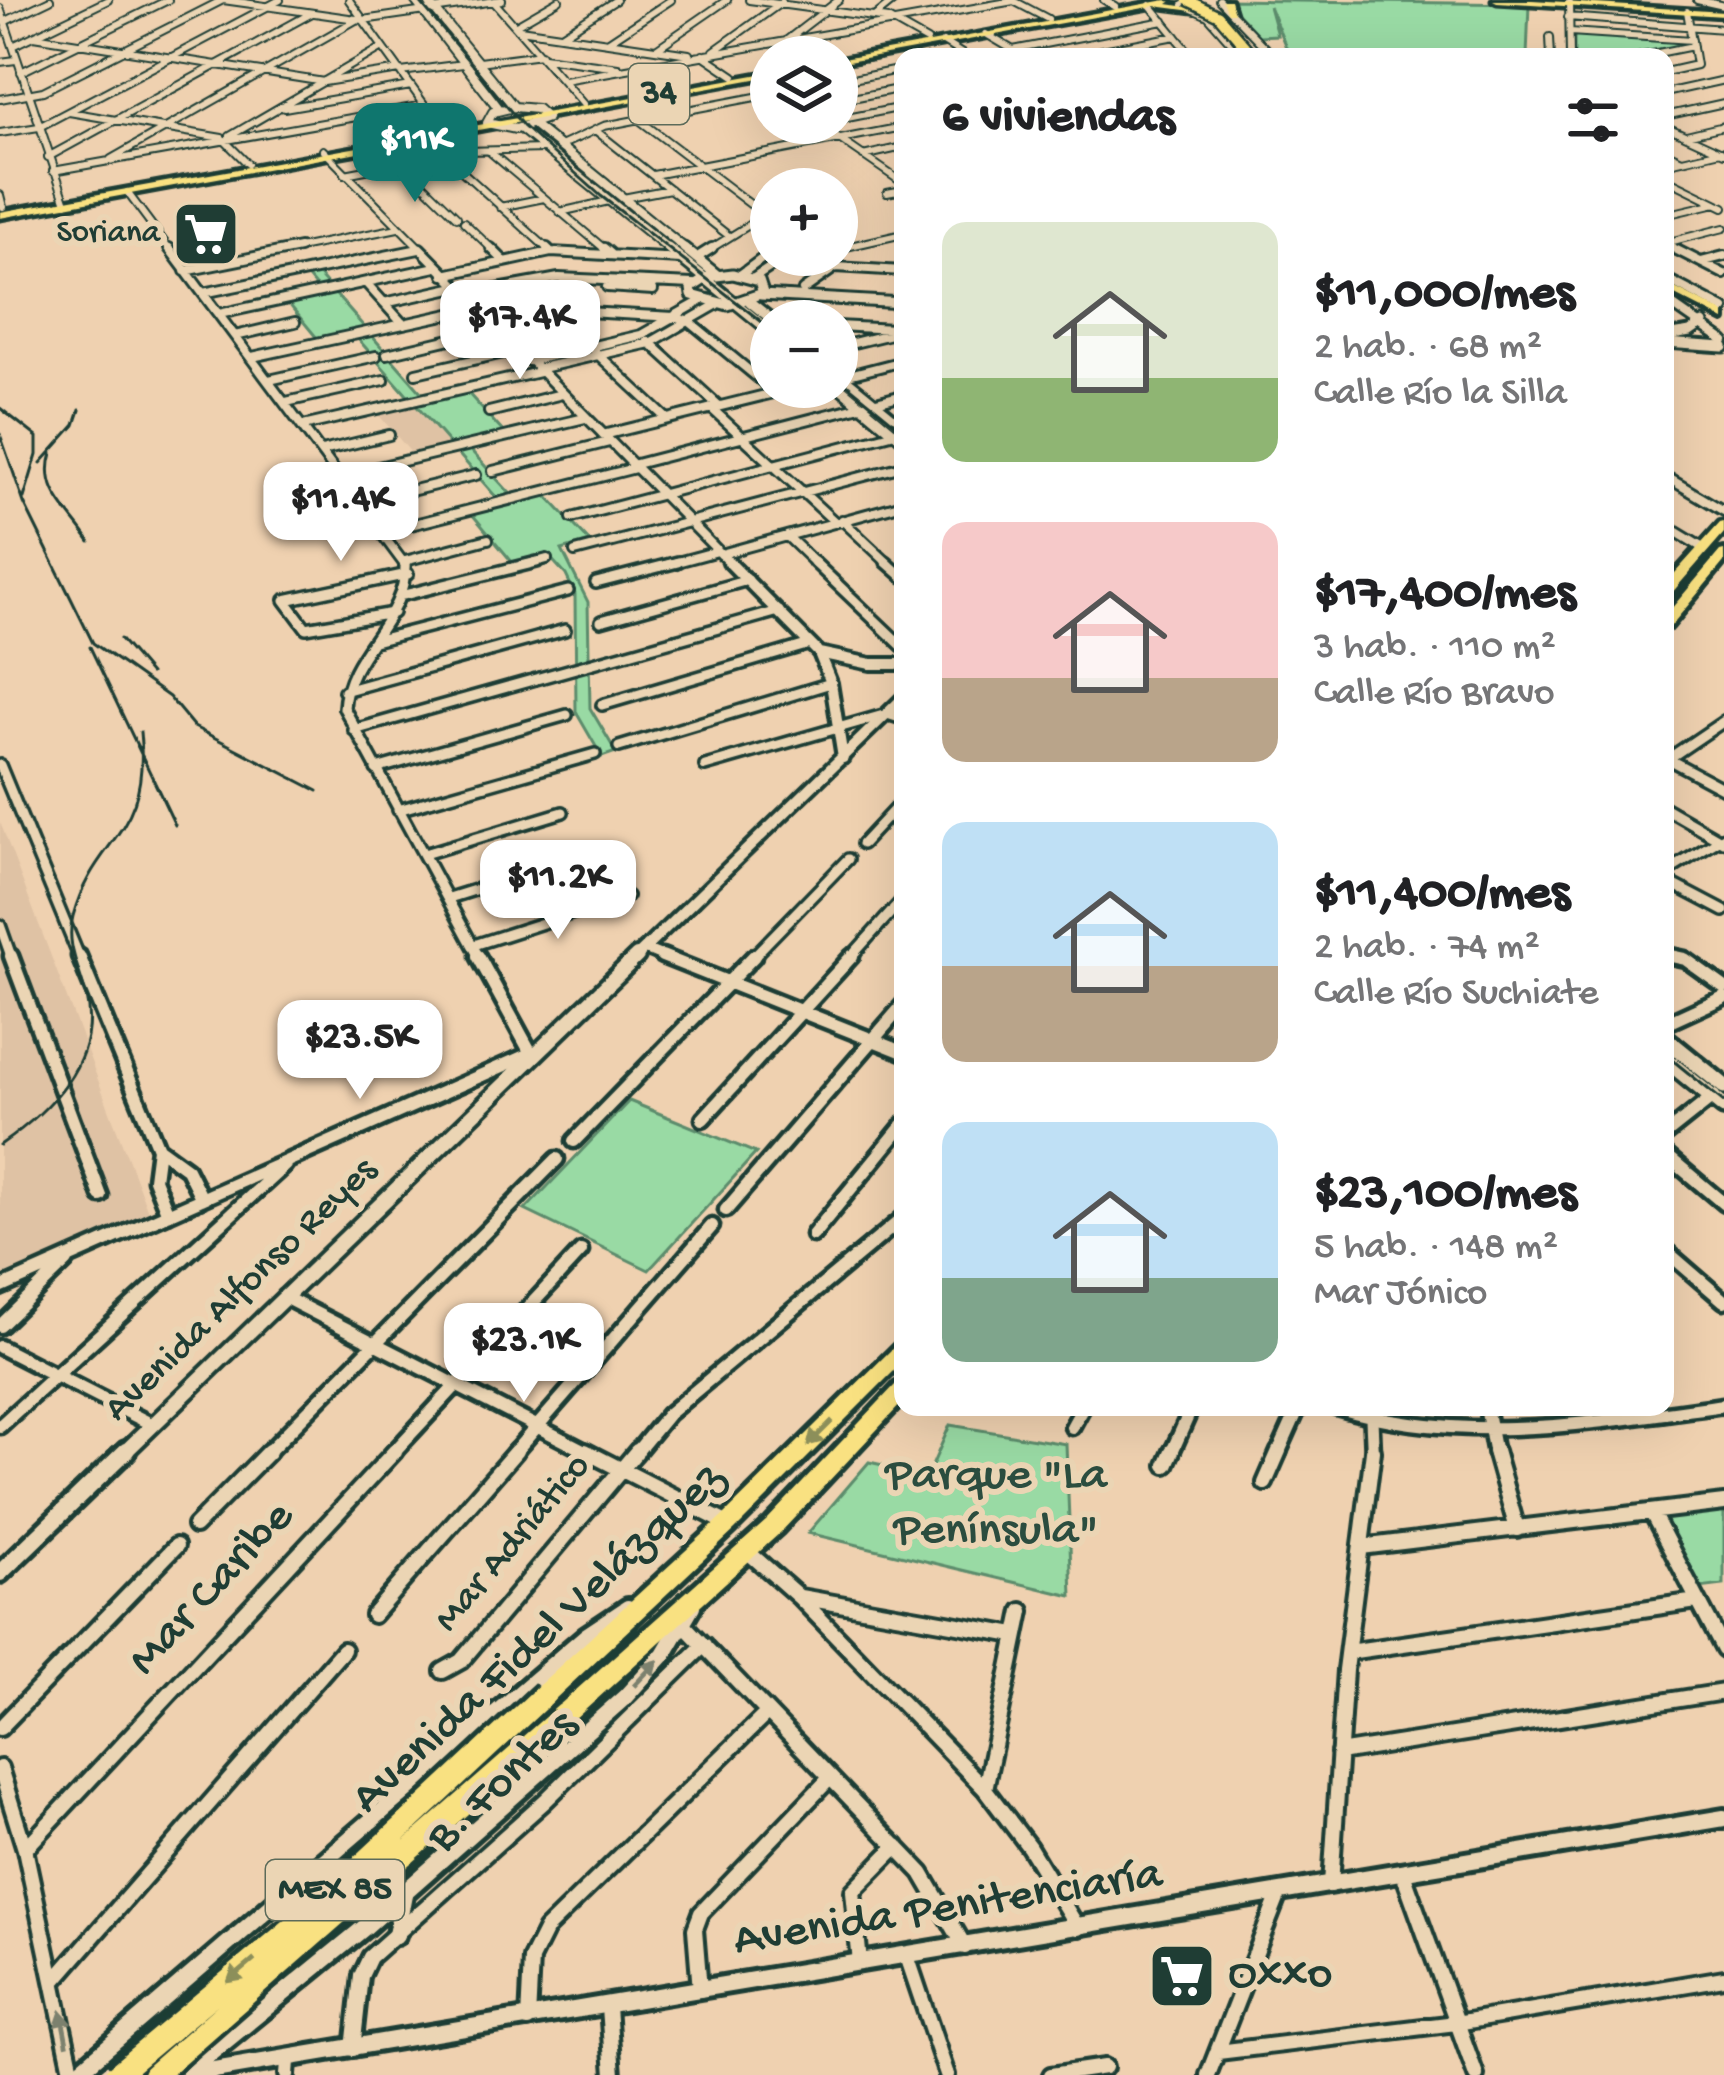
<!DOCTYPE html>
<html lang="es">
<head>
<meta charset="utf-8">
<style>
  :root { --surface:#fff; --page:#f6f6f6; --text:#202124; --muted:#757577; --accent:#0f766e }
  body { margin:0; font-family:"Gochi Hand",sans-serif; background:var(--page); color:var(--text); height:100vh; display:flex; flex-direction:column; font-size:45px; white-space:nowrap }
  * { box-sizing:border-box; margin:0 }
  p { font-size:39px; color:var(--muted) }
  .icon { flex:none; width:66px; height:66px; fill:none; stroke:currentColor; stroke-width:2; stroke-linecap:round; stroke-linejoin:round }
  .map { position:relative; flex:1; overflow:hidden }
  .panel { position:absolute; left:894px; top:48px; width:780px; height:1368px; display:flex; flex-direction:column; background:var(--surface); border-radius:24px; box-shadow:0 12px 48px #0002 }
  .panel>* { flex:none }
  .controls { position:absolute; left:750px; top:36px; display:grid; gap:24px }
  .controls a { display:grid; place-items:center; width:108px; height:108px; border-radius:50%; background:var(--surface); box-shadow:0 12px 48px #0002; font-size:60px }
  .price { position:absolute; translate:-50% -102px; padding:0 27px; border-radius:24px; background:#fff; color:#222; font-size:39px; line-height:78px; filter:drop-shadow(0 3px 6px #0008) }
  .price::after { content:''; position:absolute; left:50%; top:72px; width:36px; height:27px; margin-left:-18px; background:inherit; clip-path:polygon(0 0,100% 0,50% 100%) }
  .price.current { background:var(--accent); color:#fff }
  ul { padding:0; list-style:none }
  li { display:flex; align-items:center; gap:36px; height:300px; padding:0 48px }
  li span { display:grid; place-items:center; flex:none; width:336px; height:240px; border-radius:24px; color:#555 }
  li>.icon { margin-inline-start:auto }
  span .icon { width:144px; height:144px; fill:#fffc; stroke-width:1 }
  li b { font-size:51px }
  h2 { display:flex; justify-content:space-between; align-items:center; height:144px; padding:0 48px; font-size:51px }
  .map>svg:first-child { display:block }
</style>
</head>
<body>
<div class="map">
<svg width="1724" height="2075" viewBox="0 0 1724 2075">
  <rect width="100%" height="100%" fill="#efd1b0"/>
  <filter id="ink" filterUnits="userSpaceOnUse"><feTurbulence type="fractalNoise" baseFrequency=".00833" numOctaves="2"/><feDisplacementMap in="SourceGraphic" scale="24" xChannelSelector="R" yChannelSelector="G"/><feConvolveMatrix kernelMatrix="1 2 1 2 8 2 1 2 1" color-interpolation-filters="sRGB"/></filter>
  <g filter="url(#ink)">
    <path fill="#dfc2a4" d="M414,404L451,446L413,455L377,413Z
      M0,822L149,1214L0,1282Z"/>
    <path fill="#99daa4" stroke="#5c8c6c" stroke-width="3" d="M1225,0L1529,4L1527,57H1290L1269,6L1277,35L1259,36Z
      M1574,34L1688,42V45L1629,57H1574Z
      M316,272L428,400L466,391L504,433L465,444L518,502L546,495L590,542L562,550L588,602L590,708L616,752L602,757L576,712L575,594L566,575L547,554L513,563L472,514L503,505L351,331L317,338L288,303L323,296L305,274Z
      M629,1101L756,1153L649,1270L525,1210Z
      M950,1425L1066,1444L1072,1596L808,1533L869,1462L928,1475Z
      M1724,1510V1585L1700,1588L1665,1518Z"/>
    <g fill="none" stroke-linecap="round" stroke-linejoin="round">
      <defs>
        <path id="minor-far4" d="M223,0L363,20L502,0
          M349,0L442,129
          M749,0L888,19L927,41
          M1012,0L1048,19
          M1104,0L1116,7
          M1697,0L1724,6
          M1569,2L1570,57
          M495,3L583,104
          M1150,5L1193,57
          M1687,11L1696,65
          M874,17L895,0
          M1568,17L1724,29
          M4,22L50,0
          M516,25L559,0
          M520,29L689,54
          M1570,32L1692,40
          M563,34L616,0
          M986,34L1025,57
          M34,36L324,82L400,70
          M1550,37L1551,57
          M787,40L839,0
          M609,41L671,0
          M943,42L967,57
          M656,49L727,0
          M1013,50L1164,21
          M714,51L782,2
          M703,55L734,76
          M544,57L618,67
          M1066,57L1176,36
          M1161,57L1189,51
          M1638,57L1693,46
          M0,62L16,60
          M21,72L168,0
          M401,72L541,54
          M1665,72L1696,65
          M663,76L677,87
          M564,80L1014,1
          M837,82L903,69
          M1665,93L1724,80
          M0,99L43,91L223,0
          M837,101L903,88
          M284,108L411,86
          M69,112L222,138L248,164
          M1665,116L1724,103
          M638,119L771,220
          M837,120L903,107
          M816,123L903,183
          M1665,126L1724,153
          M595,130L729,236
          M0,133L39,127L280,0
          M1686,135L1724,126
          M230,136L383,47
          M560,146L604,126L771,94
          M490,152L607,251
          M1665,152L1682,160
          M444,155L550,251
          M863,156L903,147
          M48,157L312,13
          M111,159L356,20
          M402,163L457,217
          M1665,164L1721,151
          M53,171L424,105
          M345,174L465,151L545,149
          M653,175L903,127
          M1665,178L1724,207
          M127,192L171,251
          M887,193L903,190
          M623,198L670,189
          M500,207L544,198
          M560,212L609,201
          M1665,215L1716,203
          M464,222L494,251
          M1665,243L1724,228
          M1665,244L1679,251
          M837,249L903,234
          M284,251L398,228
          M409,251L419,249
          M707,251L765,215"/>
        <path id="minor-far3" d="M169,248L405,565
          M491,248L505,262
          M547,248L551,252
          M604,248L611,254
          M1673,248L1724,274
          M837,249L842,248
          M696,258L712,248
          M1701,262L1724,256
          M836,267L903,271
          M185,271L299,248
          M444,275L551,252L681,259
          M740,275L771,252
          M754,278L789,255
          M366,283L403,324
          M528,289L667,419
          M803,290L836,267
          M203,293L419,249
          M384,303L456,287
          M551,310L674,317L690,322L775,392
          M219,314L436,267
          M837,326L894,329
          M235,336L295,322
          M648,341L719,406
          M837,347L903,331
          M387,354L497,328
          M252,357L477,308
          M529,361L641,335L701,301
          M537,369L650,343L716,305
          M416,373L517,350
          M837,378L903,361
          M269,380L376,356
          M286,402L384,380
          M711,408L835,522
          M489,412L562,394
          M303,426L539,372
          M603,435L798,387
          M322,451L389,435
          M632,465L903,395
          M493,471L609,442
          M340,476L585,418
          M1665,476L1724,511
          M361,503L476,475
          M572,518L903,431
          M842,520L890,565
          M1665,525L1703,548
          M383,532L635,468
          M787,536L817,565
          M575,552L903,466
          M721,554L903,504
          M405,561L488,539
          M525,565L547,559
          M666,565L718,551"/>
        <path id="minor-far2" d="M405,562C408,621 347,650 344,708L480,959
          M814,562L903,647
          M886,562L903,577
          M596,583L678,562
          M404,595L537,562
          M393,613L306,628L285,600L408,574
          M601,621L748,580
          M374,641L568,591
          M344,691L565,630
          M602,705L810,644
          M354,730L779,611
          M619,747L831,683
          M1668,759L1724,789
          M1665,761L1724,721
          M0,765L80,959
          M705,766L887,714L903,719
          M376,769L567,715
          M1665,808L1724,842
          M398,810L595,754
          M862,844L903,800
          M424,854L563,812
          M1665,873L1724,837
          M1665,880L1724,911
          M449,898L596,852
          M0,925L12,959
          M474,945L627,896
          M645,949L669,959
          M1665,954L1683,959
          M751,959L848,859
          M849,959L903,899"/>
        <path id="minor-far1" d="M11,956L101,1196
          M79,956L158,1148L187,1169L202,1199
          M478,956L531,1053
          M662,956L903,1052
          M1671,956L1685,959L1724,987
          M1665,1024L1724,997
          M703,1119L852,956
          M1665,1135L1714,1096
          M574,1141L754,956
          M158,1148L154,1179L168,1214
          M1665,1154L1724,1204
          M726,1210L903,1005
          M813,1235L903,1125
          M1665,1250L1724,1301
          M0,1288L534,1052
          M284,1297L591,1454
          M0,1326L67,1261
          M0,1347L153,1425
          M1336,1407C1466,1446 1592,1423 1724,1405
          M1371,1407L1373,1454
          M1486,1407L1495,1454
          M0,1426L285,1165
          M1072,1427L1083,1407
          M266,1454L557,1159
          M392,1454L581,1251
          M513,1454L712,1226
          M635,1454L668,1414L903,1218
          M1171,1454L1192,1407
          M1278,1454L1299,1407"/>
        <path id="minor" d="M585,1451L728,1524
          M1495,1451L1517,1529
          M1166,1465L1172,1451
          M1265,1483L1279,1451
          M1652,1513L1724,1650
          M195,1526L269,1451
          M1361,1547L1724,1503
          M747,1551L799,1597L985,1789L1029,1847L1078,1928
          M800,1597L1015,1635
          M373,1615L516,1451
          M684,1625L922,1873L965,1947
          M1348,1652L1697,1601
          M443,1671L461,1661L637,1451
          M0,1728L176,1546
          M1339,1753L1724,1692
          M0,1768L25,1849L73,2075
          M985,1789L1022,1611
          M25,1849L395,1451
          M1403,1873L1476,2075
          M1331,1885L1345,1670L1373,1451
          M907,1956L947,2075
          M860,1963L853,1891L897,1846
          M55,1980L343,1650
          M700,1990L695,1929L701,1913L828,1780
          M608,2007L613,2075
          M528,2020L531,1959L546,1929L767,1713
          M353,2049L361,1976L370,1957L545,1801L704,1645
          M1218,2052L1456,2023L1724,1978
          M287,2075L288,2061
          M1051,2075L1105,2067
          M1208,2075L1279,1894"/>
        <path id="tertiary-far4" d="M1219,0L1274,57
          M1183,5L1208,16L1244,57
          M0,8L66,203
          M13,46L108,0
          M323,150L423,251
          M0,195L3,207"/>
        <path id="tertiary-far3" d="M420,248L732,565
          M1665,278L1724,309
          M607,287L653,290
          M464,295L559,278L693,284
          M1665,300L1724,341"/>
        <path id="tertiary-far2" d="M729,562L819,653L831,683L843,758
          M819,653L871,664H903
          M634,959L903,698"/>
        <path id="tertiary-far1" d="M123,1454L637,956"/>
        <path id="tertiary" d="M0,1573L126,1451
          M396,1935L404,1894
          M185,2074L365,1927L625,1697L664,1654L692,1606
          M75,2075L586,1636L628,1608
          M184,2075L1724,1818"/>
        <path id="secondary-far2" d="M415,0L500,110
          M430,4L514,107
          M514,107L537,109L547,118L516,129L487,123L493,112Z
          M535,126L688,251
          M521,129L671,251"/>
        <path id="secondary-far1" d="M668,248L771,332
          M684,248L717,275
          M733,274L759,281L763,293L728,305L692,295L691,288L708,277Z
          M761,295L903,303
          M750,302L774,321
          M1667,336L1690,332L1703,323
          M1665,343L1724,347
          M837,372L903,426
          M837,385L903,440"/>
        <path id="secondary" d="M1665,1038L1724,1086
          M1665,1059L1724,1107"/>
        <path id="primary" d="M1166,0L1171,2L1168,4L1205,10L1201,12L1155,6L837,64V60Z
          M1222,0H1230L1234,13H1228Z
          M1493,0H1532L1724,12V16L1497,2Z
          M771,72V76L0,218V212Z"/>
        <path id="trunk" d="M1257,50H1263L1268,57H1260Z
          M1665,283L1724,313V320L1665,290Z
          M1724,522V533L1670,595L1665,596V584L1720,523Z
          M1724,550V562L1670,627L1665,628V616L1720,551Z
          M903,1343V1362L735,1530L553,1701L545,1704L537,1701L534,1694L537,1687L721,1518L896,1345Z
          M903,1381V1402L781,1532L573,1721L565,1724L557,1721L554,1714L557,1707L767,1520L896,1384Z"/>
      </defs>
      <use href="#minor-far4" stroke="#1f3d34" stroke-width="10"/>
      <use href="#minor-far3" stroke="#1f3d34" stroke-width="14"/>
      <use href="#minor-far2" stroke="#1f3d34" stroke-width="16"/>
      <use href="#minor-far1" stroke="#1f3d34" stroke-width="21"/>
      <use href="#minor" stroke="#1f3d34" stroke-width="22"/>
      <use href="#tertiary-far4" stroke="#1f3d34" stroke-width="10"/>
      <use href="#tertiary-far3" stroke="#1f3d34" stroke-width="14"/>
      <use href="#tertiary-far2" stroke="#1f3d34" stroke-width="18"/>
      <use href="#tertiary-far1" stroke="#1f3d34" stroke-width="22"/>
      <use href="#tertiary" stroke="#1f3d34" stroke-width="26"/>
      <use href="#secondary-far2" stroke="#1f3d34" stroke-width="12"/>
      <use href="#secondary-far1" stroke="#1f3d34" stroke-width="15"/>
      <use href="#secondary" stroke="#1f3d34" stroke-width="24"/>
      <use href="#primary" stroke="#1f3d34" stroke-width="9"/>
      <use href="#trunk" stroke="#1f3d34" stroke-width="10"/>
      <use href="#minor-far4" stroke="#ebd5b4" stroke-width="6"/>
      <use href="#minor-far3" stroke="#ebd5b4" stroke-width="8"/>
      <use href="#minor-far2" stroke="#ebd5b4" stroke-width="9"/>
      <use href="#minor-far1" stroke="#ebd5b4" stroke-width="12"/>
      <use href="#minor" stroke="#ebd5b4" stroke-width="14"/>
      <use href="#tertiary-far4" stroke="#ebd5b4" stroke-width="6"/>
      <use href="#tertiary-far3" stroke="#ebd5b4" stroke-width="8"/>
      <use href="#tertiary-far2" stroke="#ebd5b4" stroke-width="10"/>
      <use href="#tertiary-far1" stroke="#ebd5b4" stroke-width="14"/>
      <use href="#tertiary" stroke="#ebd5b4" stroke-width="16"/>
      <use href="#secondary-far2" stroke="#ebd5b4" stroke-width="8"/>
      <use href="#secondary-far1" stroke="#ebd5b4" stroke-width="9"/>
      <use href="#secondary" stroke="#ebd5b4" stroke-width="15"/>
      <use href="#primary" fill="#f9e181" fill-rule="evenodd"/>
      <use href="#trunk" fill="#f9e181" fill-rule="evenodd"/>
      <path stroke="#1f3d34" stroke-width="3" d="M418,0L524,127L601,196L771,329
        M837,376L903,430
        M0,408L37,437V455L24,498
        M0,434L24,503L93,643L169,697L194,727L318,791
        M52,453C40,492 71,512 90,542
        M41,463L75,425L80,410
        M120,639L150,674
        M90,647L175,825
        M1665,1054L1724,1102
        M0,1145C49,1111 101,1062 86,996C80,969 65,945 73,916C95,835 151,836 140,732"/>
      <defs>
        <path id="trunk-bridge-far1" d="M1187,0L1218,15L1250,52"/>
        <path id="trunk-bridge" d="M116,2075L317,1907L545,1694
          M154,2075L565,1714"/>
      </defs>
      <use href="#trunk-bridge-far1" stroke="#1f3d34" stroke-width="14" stroke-linecap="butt"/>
      <use href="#trunk-bridge" stroke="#1f3d34" stroke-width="32" stroke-linecap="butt"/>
      <use href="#trunk-bridge-far1" stroke="#f9e181" stroke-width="9"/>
      <use href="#trunk-bridge" stroke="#f9e181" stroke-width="22"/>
    </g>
    <defs><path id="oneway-solid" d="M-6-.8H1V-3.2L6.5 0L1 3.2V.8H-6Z" transform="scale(3)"/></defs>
    <g fill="#8c8f5a">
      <use href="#oneway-solid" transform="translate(820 1433) rotate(135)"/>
      <use href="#oneway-solid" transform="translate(241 1971) rotate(140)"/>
    </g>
    <g fill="#7b816e">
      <use href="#oneway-solid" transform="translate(646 1673) rotate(-47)"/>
      <use href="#oneway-solid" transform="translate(64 2028) rotate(-101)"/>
    </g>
  </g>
  <defs>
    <symbol id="supermarket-square" viewBox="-11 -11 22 22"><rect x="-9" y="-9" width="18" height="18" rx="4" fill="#1f3d34" stroke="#ebd5b4"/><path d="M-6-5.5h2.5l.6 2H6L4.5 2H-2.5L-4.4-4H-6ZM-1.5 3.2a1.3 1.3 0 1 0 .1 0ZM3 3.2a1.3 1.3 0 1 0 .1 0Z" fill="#fff"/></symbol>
  </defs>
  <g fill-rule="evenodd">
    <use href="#supermarket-square" x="168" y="196" width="76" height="76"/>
    <use href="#supermarket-square" x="1144" y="1938" width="76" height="76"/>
  </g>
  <g text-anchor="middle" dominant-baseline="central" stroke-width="12" stroke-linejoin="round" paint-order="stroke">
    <g font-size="33" fill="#1f3d34" stroke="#ebd5b4" text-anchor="end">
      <text x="160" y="234">Soriana</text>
    </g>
    <g fill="#ebd5b4" stroke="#5c6b5a" stroke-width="3">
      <rect x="629" y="64" width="60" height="60" rx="9"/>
      <rect x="266" y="1860" width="138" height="60" rx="9"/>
    </g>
    <g font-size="36" font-weight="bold" fill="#1f3d34">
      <text x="659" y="94">34</text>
      <text x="335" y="1890">MEX 85</text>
    </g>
    <g font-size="39" fill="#1f3d34" stroke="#ebd5b4">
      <text transform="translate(242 1291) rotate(-44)">Avenida Alfonso Reyes</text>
      <text transform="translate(514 1544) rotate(-50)">Mar Adriático</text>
    </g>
    <g font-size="48" fill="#2b4d3f" stroke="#ebd5b4">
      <text x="996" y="1477">Parque "La<tspan x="996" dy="55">Península"</tspan></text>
    </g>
    <g font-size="48" fill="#1f3d34" stroke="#ebd5b4">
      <text transform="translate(213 1590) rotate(-47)">Mar Caribe</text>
      <text transform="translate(540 1640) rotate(-43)">Avenida Fidel Velázquez</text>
      <text transform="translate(504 1783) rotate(-43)">B. Fontes</text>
      <text transform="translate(948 1910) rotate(-9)">Avenida Penitenciaría</text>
    </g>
    <g font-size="48" fill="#1f3d34" stroke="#ebd5b4" text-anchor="start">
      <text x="1228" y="1976">Oxxo</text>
    </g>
  </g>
</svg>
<div class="controls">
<a><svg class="icon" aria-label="layers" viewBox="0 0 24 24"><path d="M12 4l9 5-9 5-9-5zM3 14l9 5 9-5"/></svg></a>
<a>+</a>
<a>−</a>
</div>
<b class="price current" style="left:415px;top:205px">$11K</b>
<b class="price" style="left:520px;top:382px">$17.4K</b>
<b class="price" style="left:341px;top:564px">$11.4K</b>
<b class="price" style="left:558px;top:942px">$11.2K</b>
<b class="price" style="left:360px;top:1102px">$23.5K</b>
<b class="price" style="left:524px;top:1405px">$23.1K</b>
<section class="panel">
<h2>6 viviendas<svg class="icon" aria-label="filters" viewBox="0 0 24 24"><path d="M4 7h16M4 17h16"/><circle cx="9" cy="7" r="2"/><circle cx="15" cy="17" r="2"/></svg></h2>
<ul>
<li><span style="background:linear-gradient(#dfe7d0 65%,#8fb573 0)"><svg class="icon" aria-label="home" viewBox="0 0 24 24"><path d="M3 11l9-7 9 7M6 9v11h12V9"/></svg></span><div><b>$11,000/mes</b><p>2 hab. · 68 m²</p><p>Calle Río la Silla</p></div></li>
<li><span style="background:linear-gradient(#f6c9c9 65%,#b9a48a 0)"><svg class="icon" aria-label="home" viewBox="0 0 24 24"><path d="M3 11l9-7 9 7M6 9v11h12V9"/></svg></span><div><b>$17,400/mes</b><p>3 hab. · 110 m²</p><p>Calle Río Bravo</p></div></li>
<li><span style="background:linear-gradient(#bfe0f5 60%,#b9a48a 0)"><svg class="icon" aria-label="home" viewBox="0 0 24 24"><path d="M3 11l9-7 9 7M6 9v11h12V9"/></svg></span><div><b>$11,400/mes</b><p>2 hab. · 74 m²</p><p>Calle Río Suchiate</p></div></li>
<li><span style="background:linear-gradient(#bfe0f5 65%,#7fa58c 0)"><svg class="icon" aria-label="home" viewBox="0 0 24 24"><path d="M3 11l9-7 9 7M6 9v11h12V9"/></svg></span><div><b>$23,100/mes</b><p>5 hab. · 148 m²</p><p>Mar Jónico</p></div></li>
</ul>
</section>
</div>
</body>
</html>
